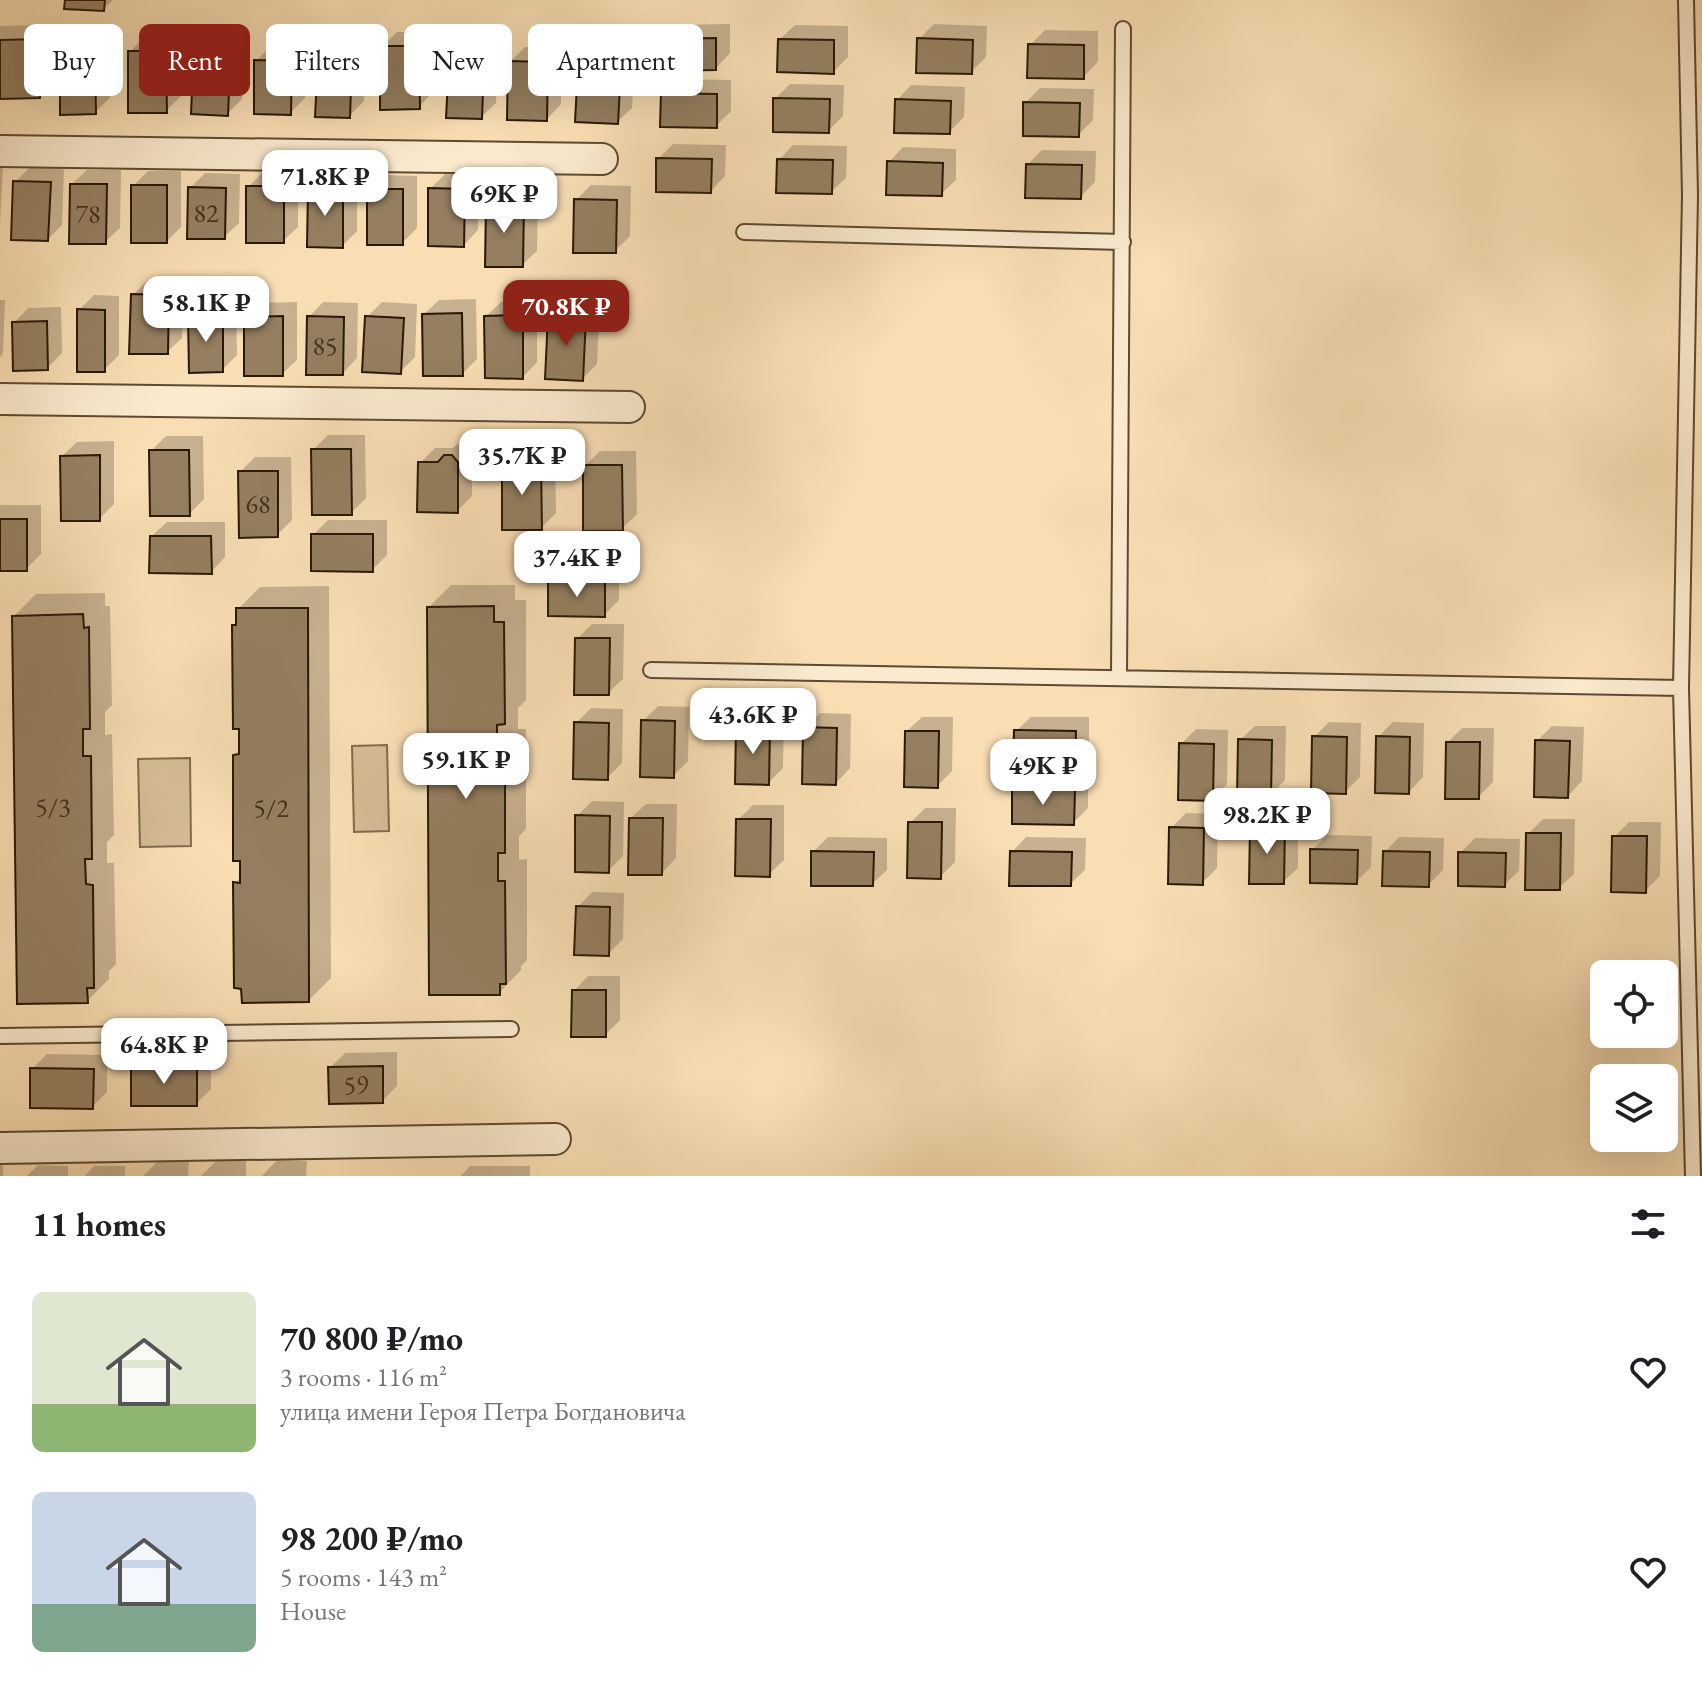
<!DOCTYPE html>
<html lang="en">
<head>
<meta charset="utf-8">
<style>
  :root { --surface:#fff; --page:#f6f6f6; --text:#202124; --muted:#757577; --accent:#8f2418 }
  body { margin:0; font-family:"EB Garamond",serif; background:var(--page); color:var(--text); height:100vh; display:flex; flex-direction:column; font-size:30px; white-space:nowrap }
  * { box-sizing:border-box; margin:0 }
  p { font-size:26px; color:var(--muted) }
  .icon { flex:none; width:44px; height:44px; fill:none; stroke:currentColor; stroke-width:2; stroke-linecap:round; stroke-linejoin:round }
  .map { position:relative; height:1176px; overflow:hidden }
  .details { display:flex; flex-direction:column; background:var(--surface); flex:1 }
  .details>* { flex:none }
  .banner { position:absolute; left:24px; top:24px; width:800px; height:72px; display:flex; gap:16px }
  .fabs { position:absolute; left:1590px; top:960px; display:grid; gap:16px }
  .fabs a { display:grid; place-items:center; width:88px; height:88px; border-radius:12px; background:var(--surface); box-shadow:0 8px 32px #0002; font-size:40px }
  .price { position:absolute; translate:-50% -68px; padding:0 18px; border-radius:16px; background:#fff; color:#222; font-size:26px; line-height:52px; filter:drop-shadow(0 2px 4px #0008) }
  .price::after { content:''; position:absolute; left:50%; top:48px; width:24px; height:18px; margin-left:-12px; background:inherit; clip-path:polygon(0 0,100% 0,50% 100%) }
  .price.current { background:var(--accent); color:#fff }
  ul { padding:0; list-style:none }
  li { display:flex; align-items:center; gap:24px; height:200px; padding:0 32px }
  li span { display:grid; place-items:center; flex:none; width:224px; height:160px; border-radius:12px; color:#555 }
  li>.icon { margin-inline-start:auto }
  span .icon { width:96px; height:96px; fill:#fffc; stroke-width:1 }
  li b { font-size:34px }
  h2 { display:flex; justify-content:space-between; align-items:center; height:96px; padding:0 32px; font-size:34px }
  .tag { padding:0 28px; border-radius:12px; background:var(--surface); box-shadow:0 8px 32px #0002; font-size:28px; line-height:72px }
  .tag.current { background:var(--accent); color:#fff }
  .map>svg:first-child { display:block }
</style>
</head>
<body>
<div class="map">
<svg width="1702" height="1176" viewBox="0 0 1702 1176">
  <rect width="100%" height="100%" fill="#f9deb4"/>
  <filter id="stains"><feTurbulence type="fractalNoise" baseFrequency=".0025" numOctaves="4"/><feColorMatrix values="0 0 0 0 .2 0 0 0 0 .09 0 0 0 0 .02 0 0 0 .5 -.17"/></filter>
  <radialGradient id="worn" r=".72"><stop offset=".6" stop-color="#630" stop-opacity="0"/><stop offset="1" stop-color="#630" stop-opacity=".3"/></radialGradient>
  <path fill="#d6bd96" stroke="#806b4d" stroke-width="2" d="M387,745L389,831L354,832L352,746Z
    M190,758L191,846L140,847L138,759Z"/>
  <path fill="#0003" d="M67,0H113L103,9Z
    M730,24V53L716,68L656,40L671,25Z
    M934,24L987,26L986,57L971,72L919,39Z
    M53,25L54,81L39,96L0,97V26Z
    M795,25L848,26V57L833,72L780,39Z
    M1045,30L1098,31V62L1083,77L1030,45Z
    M397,32H433V92L419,107L382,47Z
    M144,37H180L181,96L166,111L130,52Z
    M334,43L366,44L364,101L349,116L320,58Z
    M76,45H109L110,98L95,112L62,60Z
    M271,46L306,47L305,98L290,113L256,61Z
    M466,47L498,48L496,103L481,117L451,62Z
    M525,47L562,48L561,104L547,119L510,62Z
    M209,51L244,52L242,99L227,114L195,65Z
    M595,51L635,53L632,108L617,122L580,65Z
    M678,79L731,80V111L716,126L663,94Z
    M790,84L844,85L843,116L828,131L775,99Z
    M911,85L965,87L964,117L949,132L897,100Z
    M1040,88L1094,89L1093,120L1078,135L1025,103Z
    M673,144L726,145L725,176L711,191L658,159Z
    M793,145L847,146L846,178L831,192L779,160Z
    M903,147L956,149V180L941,194L889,162Z
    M1042,150L1096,151L1095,182L1080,197L1028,164Z
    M0,167H3L0,225Z
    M30,167L64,168L62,225L48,239L15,182Z
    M87,170H121L120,228L105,242L72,184Z
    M148,171H181V227L167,241L133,186Z
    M263,172H298V227L283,241L248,187Z
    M205,173L240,174L239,223L224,237L190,188Z
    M325,174L357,175V231L342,246L310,189Z
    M445,174L479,175L478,230L464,245L430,189Z
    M383,175L417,176V228L402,243L369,190Z
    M591,185L631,186L630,236L615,251L576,200Z
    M502,189L538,190L537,251L522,265L488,204Z
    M148,280L183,281L182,338L167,352L133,295Z
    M94,295L119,296V355L104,370L79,310Z
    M476,299L477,359L462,374L424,314L439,300Z
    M0,300H5L3,354L0,357Z
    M236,301L237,355L222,370L190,316L205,302Z
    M537,301V362L523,377L486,316L501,302Z
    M565,301L600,303L597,364L582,379L550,316Z
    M297,302V360L282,374L246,317L261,303Z
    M323,302L358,303L357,358L343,373L309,317Z
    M382,302L417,304L415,357L400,372L367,317Z
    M61,307L62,353L47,368L14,323L28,308Z
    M328,435H365L366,498L351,513L313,450Z
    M166,436H203L204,499L189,514L151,451Z
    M114,441V504L99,519L62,456L77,442Z
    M461,441H467L472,447V496L457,511L420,463L435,448H453Z
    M555,449L556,513L541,528L504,465L519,450Z
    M600,451H636L637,514L622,529L585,466Z
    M255,457H291L292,520L277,535L240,472Z
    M0,505H41V554L26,569H0Z
    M328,520H387V555L372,570L313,535Z
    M167,522H225V557L211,572L152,536Z
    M564,568H619V600L604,615L550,583Z
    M451,585H515V600H526V700L518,708V729H526V829L519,836V860L527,859V960L521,966V970L499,993L429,607Z
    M329,586L331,978L309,1000L235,883L242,876L235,755L241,749L234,625L238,622V609L260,587Z
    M105,593V606H110L112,705L105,712V735L112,734L114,835L107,842V863H114L116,964L109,971V979L87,1001L14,616L36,594Z
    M592,624H624L623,679L608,693L577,639Z
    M658,706L689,707L688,761L673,776L643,721Z
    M591,708L623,709L622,763L607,778L576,723Z
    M820,713L851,714L850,768L836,783L805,728Z
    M753,714H784L783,768L768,783L738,729Z
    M922,717H953L952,771L937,786L907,731Z
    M1031,717H1089V749L1074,764L1016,731Z
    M1329,722L1361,723L1360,777L1345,792L1314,737Z
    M1393,722L1424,723L1423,777L1409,792L1378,737Z
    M1255,726H1286L1285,780L1271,795L1240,740Z
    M1552,726L1584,727L1582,781L1568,796L1537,741Z
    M1462,728H1494L1493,782L1478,797L1448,742Z
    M1196,729L1228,730L1227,784L1212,799L1181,744Z
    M1029,776H1088V808L1073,823L1014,790Z
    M592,801L624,802L623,856L608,871L577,816Z
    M646,804H677L676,858L662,873L631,818Z
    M753,805H784V860L769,874L738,820Z
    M925,808H956L955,862L940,877L910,823Z
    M1186,813L1218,814L1217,868L1202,883L1171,828Z
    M1267,813L1298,814V868L1283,882L1252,828Z
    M1543,819H1575L1574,874L1559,888L1528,834Z
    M1629,822H1661L1660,876L1645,891L1614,837Z
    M1327,835L1372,836L1371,867L1356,882L1312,850Z
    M828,837L887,838V870L872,884L813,852Z
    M1026,837L1086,838L1085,870L1070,884L1012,852Z
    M1399,837L1444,838L1443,870L1429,884L1385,852Z
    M1475,838L1520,839L1519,871L1504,885L1460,853Z
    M592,892L624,893L623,939L608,954L578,907Z
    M588,976H620V1020L605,1035L574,991Z
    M397,1052V1086L382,1101L330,1068L345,1053Z
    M147,1053H211V1089L196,1104L133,1068Z
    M47,1054L107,1055V1092L92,1107L32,1069Z
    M277,1160L307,1161L306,1176H262Z
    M158,1161H189L188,1176H143Z
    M216,1161H246V1176H201Z
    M0,1165H3V1176H0Z
    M38,1165L68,1166V1176H27Z
    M94,1166H125V1176H85Z
    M470,1166H530V1176H461Z"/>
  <path fill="#957f60" stroke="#291904" stroke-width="2" d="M65,0H105L104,11L64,9Z
    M716,38V70L654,71V39Z
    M917,38L973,40L972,74L916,73Z
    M39,39L40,98L0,99V40Z
    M778,39L834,40V74L777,72Z
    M1028,44L1084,45V79L1027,78Z
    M380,46H419L420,109L380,110Z
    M128,51H166L167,113H128Z
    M318,57L352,58L350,118L315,117Z
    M60,59H95L96,114L60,115Z
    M254,60L292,61L291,115L254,114Z
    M449,61L484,62L482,119L446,118Z
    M508,61L548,62L547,121L507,120Z
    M193,65L230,66L228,116L191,114Z
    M578,65L621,67L618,124L575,122Z
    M661,93L717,94V128L660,127Z
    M773,98L830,99L829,133L773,132Z
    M895,99L951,101L950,134L894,133Z
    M1023,102L1080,103L1079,137L1023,136Z
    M656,158L712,159L711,193L656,192Z
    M777,159L833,160L832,194L776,193Z
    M887,161L943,163L942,196L886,195Z
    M1026,164L1082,165L1081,199L1025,198Z
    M13,181L51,182L48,241L11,240Z
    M70,184H107L106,244H69Z
    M131,185H167V243H131Z
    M246,186H284V243H246Z
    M188,187L226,188L225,239H187Z
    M308,188L343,189V248L307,247Z
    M428,188L465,189L464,247L428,246Z
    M367,189H403V245H367Z
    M574,199L617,200L616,253H573Z
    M486,203L524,204L523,267H485Z
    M131,294L169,295L168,354H129Z
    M77,309L105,310V372H77Z
    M462,313L463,376H423L422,314Z
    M223,315V372L189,373L188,316Z
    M523,315V379L485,378L484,316Z
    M548,315L586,317L583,381L545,379Z
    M283,316V376H244V317Z
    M307,316L344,317L343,375H306Z
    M365,316L404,318L401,374L362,372Z
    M47,321L48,370L13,371L12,322Z
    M311,449H351L352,515H312Z
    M149,450H189L190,516H150Z
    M100,455V521H61L60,456Z
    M444,455H452L458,462V513L417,512L418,462H438Z
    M541,463L542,530H502V464Z
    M583,465H622L623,531H583Z
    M238,471H278V537L239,538Z
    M0,519H27V571H0Z
    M311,534H373V572L311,571Z
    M150,536H211L212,574L149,573Z
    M548,582H605V617L548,616Z
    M494,606V622H504L505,724L497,725V750L505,751V853H498V881H505L506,984H500V995H429L427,607Z
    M236,608H308L309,1002L242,1003L241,989L234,988L233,882L240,883V861H233V755L239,754V729H233L232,625H236Z
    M83,614L84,628L89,627L90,729H83V756H91L92,859H85L86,884L93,885L94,988H87L88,1003L17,1004L12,616Z
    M575,638H610L609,695H574Z
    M641,720L675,721L674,778L640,777Z
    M574,722L609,723L608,780L573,779Z
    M803,727L837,728L836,785L802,784Z
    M736,728H770L769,785L735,784Z
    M1014,730L1076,731L1075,766L1013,765Z
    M905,731H939L938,788L904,787Z
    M1312,736L1347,737L1346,794L1311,793Z
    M1376,736L1410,737L1409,794L1375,793Z
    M1238,739L1272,740L1271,797H1237Z
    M1535,740L1570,741L1568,798L1534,797Z
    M1446,742H1480L1479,799H1445Z
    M1179,743L1214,744L1213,801L1178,800Z
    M1012,790H1075L1074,825L1012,824Z
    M575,815L610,816L609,873L575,872Z
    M629,818H663L662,875H628Z
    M736,819H771L770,877L735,876Z
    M908,822H942L941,879L907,878Z
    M1169,827L1204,828L1203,885L1168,884Z
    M1250,827L1285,828L1284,884H1249Z
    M1526,833H1561L1560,890H1525Z
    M1612,836H1647L1646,893L1611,892Z
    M1310,849L1358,850L1357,884L1310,883Z
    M811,851L874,852L873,886H811Z
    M1010,851L1072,852L1071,886H1009Z
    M1383,851L1430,852L1429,887L1382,886Z
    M1458,852L1506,853L1505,887L1458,886Z
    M576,906L610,907L609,956L574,955Z
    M572,990H606V1037H571Z
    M383,1066V1103L329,1104L328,1067Z
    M131,1067H197V1106H131Z
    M30,1068L94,1069L93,1109L30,1108Z"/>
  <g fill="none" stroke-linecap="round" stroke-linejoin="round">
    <defs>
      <path id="lane" d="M1686,0L1690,195L1681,688L1693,1176
        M744,232L1123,242
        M651,670L1681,688
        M1119,678L1123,29
        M0,1036L511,1029"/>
      <path id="street" d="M0,151L602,159
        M0,399L629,407
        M0,1148L555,1139"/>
    </defs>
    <use href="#lane" stroke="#5d4a30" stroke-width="18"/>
    <use href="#street" stroke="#5d4a30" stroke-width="34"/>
    <use href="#lane" stroke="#fbeace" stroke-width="14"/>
    <use href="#street" stroke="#fbeace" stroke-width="30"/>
  </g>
  <g text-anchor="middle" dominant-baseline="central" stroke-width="7" stroke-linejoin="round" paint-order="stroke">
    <g font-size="26" fill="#44321b">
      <text x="206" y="213">82</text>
      <text x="88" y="214">78</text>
      <text x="325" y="346">85</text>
      <text x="258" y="504">68</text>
      <text x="53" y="807">5/3</text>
      <text x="271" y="808">5/2</text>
      <text x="356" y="1085">59</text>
    </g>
  </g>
  <rect width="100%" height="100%" filter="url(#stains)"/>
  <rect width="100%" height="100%" fill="url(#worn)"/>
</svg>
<div class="fabs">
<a><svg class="icon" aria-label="locate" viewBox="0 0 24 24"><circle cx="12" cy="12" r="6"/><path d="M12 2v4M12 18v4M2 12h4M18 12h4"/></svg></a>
<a><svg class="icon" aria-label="layers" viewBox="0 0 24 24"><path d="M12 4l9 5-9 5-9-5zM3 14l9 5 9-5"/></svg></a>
</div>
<b class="price" style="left:325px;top:218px">71.8K ₽</b>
<b class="price" style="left:504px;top:235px">69K ₽</b>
<b class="price" style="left:206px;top:344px">58.1K ₽</b>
<b class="price current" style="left:566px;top:348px">70.8K ₽</b>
<b class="price" style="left:522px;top:497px">35.7K ₽</b>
<b class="price" style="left:577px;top:599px">37.4K ₽</b>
<b class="price" style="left:753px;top:756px">43.6K ₽</b>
<b class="price" style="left:466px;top:801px">59.1K ₽</b>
<b class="price" style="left:1043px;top:807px">49K ₽</b>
<b class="price" style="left:1267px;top:856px">98.2K ₽</b>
<b class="price" style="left:164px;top:1086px">64.8K ₽</b>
<div class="banner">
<a class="tag">Buy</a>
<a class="tag current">Rent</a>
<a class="tag">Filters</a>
<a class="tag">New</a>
<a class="tag">Apartment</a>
</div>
</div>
<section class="details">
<h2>11 homes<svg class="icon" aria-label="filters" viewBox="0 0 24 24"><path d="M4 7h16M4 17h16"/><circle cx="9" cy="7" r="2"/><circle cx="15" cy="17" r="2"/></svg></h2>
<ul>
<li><span style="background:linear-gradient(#dfe7d0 70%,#8fb573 0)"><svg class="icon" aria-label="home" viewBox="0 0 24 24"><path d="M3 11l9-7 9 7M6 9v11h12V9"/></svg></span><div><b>70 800 ₽/mo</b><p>3 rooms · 116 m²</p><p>улица имени Героя Петра Богдановича</p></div><svg class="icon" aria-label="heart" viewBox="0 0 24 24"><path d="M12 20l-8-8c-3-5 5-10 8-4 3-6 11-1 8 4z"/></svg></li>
<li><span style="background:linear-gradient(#c9d6e8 70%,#7fa58c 0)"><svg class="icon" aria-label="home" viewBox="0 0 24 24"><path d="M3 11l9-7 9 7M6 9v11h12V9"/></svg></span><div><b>98 200 ₽/mo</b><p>5 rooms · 143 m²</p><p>House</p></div><svg class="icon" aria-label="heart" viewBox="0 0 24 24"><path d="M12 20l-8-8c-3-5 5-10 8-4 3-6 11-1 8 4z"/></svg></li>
</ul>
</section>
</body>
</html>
